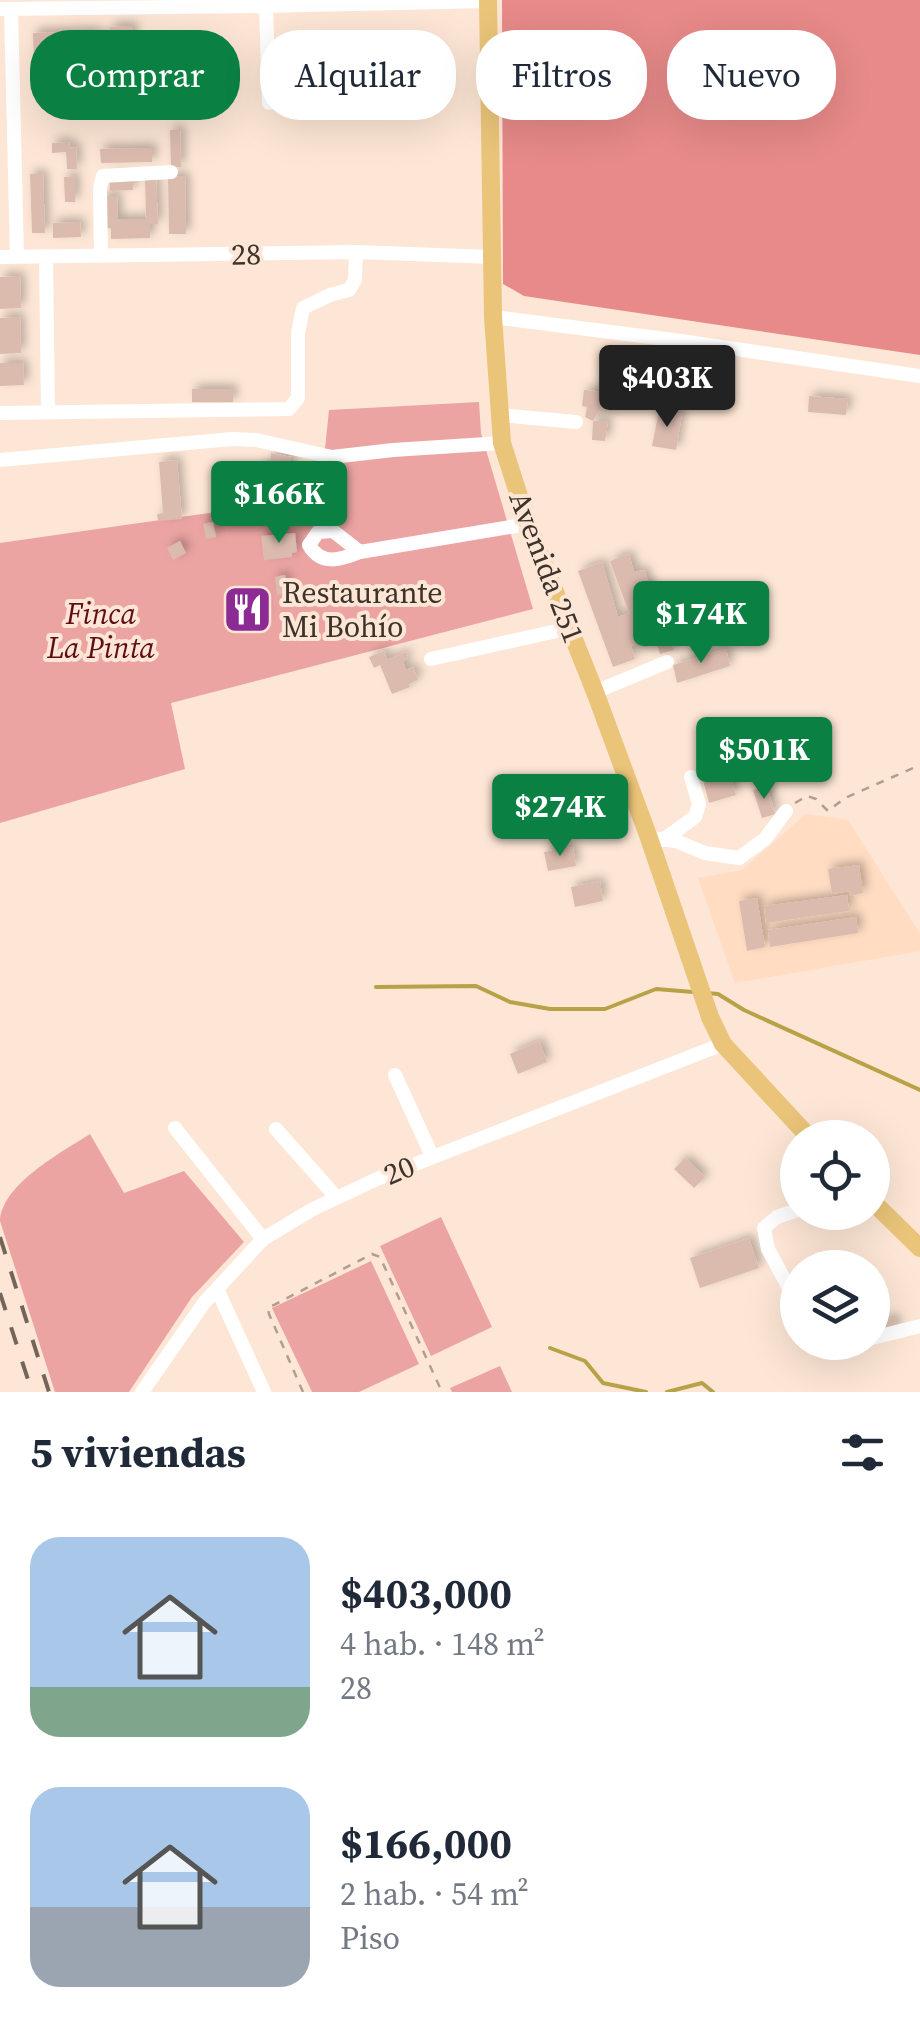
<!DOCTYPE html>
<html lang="es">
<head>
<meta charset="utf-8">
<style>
  :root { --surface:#fff; --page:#f2f2f3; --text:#1f2937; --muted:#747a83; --accent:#0b8043 }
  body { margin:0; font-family:"Source Serif 4",serif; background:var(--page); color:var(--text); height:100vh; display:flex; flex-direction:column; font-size:38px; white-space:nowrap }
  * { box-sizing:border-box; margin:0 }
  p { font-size:32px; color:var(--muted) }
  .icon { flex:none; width:55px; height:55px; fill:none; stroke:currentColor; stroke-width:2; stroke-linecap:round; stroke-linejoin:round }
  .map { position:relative; height:1392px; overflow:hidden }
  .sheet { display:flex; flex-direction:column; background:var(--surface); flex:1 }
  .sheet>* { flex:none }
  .top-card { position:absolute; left:30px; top:30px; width:860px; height:90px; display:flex; gap:20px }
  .tools { position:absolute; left:780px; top:1120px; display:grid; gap:20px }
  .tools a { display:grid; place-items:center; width:110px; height:110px; border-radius:50%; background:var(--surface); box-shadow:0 10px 40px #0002; font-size:50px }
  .price { position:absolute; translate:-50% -85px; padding:0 22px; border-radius:10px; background:var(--accent); color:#fff; font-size:32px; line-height:65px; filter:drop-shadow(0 2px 5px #0008) }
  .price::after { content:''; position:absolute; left:50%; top:60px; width:30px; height:22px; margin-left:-15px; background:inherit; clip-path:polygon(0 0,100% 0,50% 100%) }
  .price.current { background:#222; color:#fff }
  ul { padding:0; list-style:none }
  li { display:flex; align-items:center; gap:30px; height:250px; padding:0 30px }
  li span { display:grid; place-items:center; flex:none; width:280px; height:200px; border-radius:30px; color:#555 }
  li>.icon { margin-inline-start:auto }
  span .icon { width:120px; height:120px; fill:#fffc; stroke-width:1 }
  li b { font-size:42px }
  h2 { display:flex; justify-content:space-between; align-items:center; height:120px; padding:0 30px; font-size:42px }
  .pill { padding:0 35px; border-radius:40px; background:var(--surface); box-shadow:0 10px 40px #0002; font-size:35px; line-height:90px }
  .pill.current { background:var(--accent); color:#fff }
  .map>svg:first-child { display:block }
</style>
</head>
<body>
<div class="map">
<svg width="920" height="1392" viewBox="0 0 920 1392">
  <defs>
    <filter id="shadow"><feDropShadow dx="4.5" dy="-4.5" stdDeviation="5" flood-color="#0004"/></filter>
  </defs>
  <rect width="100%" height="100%" fill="#fde6d5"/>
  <path fill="#ffdcc2" d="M806,814L848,820L920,934V951L735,983L698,878L742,870Z"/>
  <path fill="#eba4a2" d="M479,402L481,433L533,609L171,703L185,769L0,823V543L320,497L329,410Z
    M90,1134L124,1193L184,1171L244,1242L192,1297L129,1392H55L0,1221C2,1184 62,1152 90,1134Z
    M441,1217L492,1327L431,1356L380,1246Z
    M371,1261L419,1364L359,1392H312L272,1308Z
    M500,1366L512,1392H452L450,1388Z"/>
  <path fill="#e78a89" d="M502,0H920V355L524,296L503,284Z"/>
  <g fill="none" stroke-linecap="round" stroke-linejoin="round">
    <path stroke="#b8a248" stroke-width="4" d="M376,987L476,986L510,1002L550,1009H605L656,989L693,992
      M707,993L718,994L744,1010L920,1090
      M550,1348L585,1361L603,1383L646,1392
      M667,1392L702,1383L713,1392"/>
  </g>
  <path fill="#dcbbaf" filter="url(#shadow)" d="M133,26V53H117V63L34,64L33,33L95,31V35H110V27Z
    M170,130H180L181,167H171Z
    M69,142L70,148L76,147L77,169H67L66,152L52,153V143Z
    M152,148V162L101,163L100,149Z
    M30,174H43L45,233H32Z
    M75,176V202H65L64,177Z
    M168,176H185L186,234H169Z
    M109,177H133V190L110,191Z
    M156,179L158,224H150V238L111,239V228H102V196H117L118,219H146L145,180Z
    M80,222L81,237L53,238V223Z
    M20,276L21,308L0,309V277Z
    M20,317L21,353L0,354V318Z
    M0,363H23L24,385L0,386Z
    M192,389H233V402H192Z
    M584,390L626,394L625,404L605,402L593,421H608L605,441L592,440L593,421L585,417L587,407L582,406Z
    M809,396L848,399L846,415L808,412Z
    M659,410L682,414L676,450L652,446Z
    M271,453L291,457V478L263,482L259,467L271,463Z
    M177,460L182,519L158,521L157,514L163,513L159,462Z
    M213,522L216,537L206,539L203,524Z
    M295,533L297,552L292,553V557L264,560L261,536Z
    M180,541L186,553L173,560L167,548Z
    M629,554L634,572L644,570L674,650L660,654L657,644L644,647L642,642L631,646L635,659L613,667L578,571L602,562L618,617L629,613L610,561Z
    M285,575L288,593L277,595L275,577Z
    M261,596L264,616L233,621L230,601Z
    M726,649L730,666L677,683L673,665Z
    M384,651L387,660L406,652L408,658L403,661L406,670L413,667L418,680L409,684L410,687L392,694L380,665L374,668L369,657Z
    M729,772L736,795L709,803L703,780Z
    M767,786L775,814L762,818L753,790Z
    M573,847L576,866L548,871L544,852Z
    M859,865L863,893L851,896L850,891L832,894L828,869Z
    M600,881L603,901L575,907L571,887Z
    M847,895L849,911L766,923L764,906Z
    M757,898L765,947L747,951L739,901Z
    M856,917L858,933L770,947L768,930Z
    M539,1041L547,1062L518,1074L510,1054Z
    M685,1158L705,1177L694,1188L674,1169Z
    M749,1238L759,1268L700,1288L690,1258Z
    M894,1318L897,1329L872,1336V1324Z"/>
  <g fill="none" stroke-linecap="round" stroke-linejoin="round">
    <path stroke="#b09e90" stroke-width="2.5" stroke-dasharray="8 8" stroke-linecap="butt" d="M795,803L807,796L816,799L828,811L845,798L920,765
      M303,1392L269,1314L268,1308L372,1254L380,1257L442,1392"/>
    <path stroke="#fff" stroke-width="14" d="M266,6L269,103
      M0,9L266,6L488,1
      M11,9L17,257
      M46,256L48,412
      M101,256L100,188L103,176L171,172
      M0,257L356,252L493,257
      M493,317L681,341L920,376
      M0,413L289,409L298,398V333L303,308L330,295L349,290L355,280L356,252
      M499,415L576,422
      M0,460L232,439L256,440L332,457L393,450L502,443
      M360,552L333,531L318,532L309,545C321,566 340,560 360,552L528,524
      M431,659L570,628
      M595,692L667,662
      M649,838L676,841L705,853L739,858L765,839L786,811
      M663,840L695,817L699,804L691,777
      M395,1075L432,1156
      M175,1128L263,1239
      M276,1129L337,1198
      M217,1289L264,1392
      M790,1290L768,1249L764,1228L777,1217L798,1210
      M872,1338L920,1326
      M142,1392L204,1303L263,1239L313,1209L377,1179L723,1044"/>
    <path stroke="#eac479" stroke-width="18" d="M488,0L493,317L502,443L528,524L595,692L649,838L710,1017L723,1044L810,1138
      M872,1201L920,1248"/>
    <path stroke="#74655b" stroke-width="4" stroke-dasharray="18 18" stroke-linecap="butt" d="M0,1237L49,1392
      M0,1293L32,1392"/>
  </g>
  <defs>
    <symbol id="restaurant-square" viewBox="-11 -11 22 22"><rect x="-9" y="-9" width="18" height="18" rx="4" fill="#8b2b93" stroke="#fde6d5"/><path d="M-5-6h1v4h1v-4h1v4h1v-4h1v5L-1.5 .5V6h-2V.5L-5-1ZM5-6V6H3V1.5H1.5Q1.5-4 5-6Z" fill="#fff"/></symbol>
  </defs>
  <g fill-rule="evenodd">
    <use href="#restaurant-square" x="220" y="582" width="55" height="55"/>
  </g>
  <g text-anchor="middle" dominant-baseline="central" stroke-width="8" stroke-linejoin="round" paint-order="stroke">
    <g font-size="30" fill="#3e332b" stroke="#fde6d5">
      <text transform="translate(246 254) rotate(-1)">28</text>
      <text transform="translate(547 567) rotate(69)">Avenida 251</text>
      <text transform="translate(399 1170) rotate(-23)">20</text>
    </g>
    <g font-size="30" fill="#3e332b" stroke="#fde6d5" text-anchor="start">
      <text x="282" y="592">Restaurante<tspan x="282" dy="34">Mi Bohío</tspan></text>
    </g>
    <g font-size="30" font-style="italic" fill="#610d18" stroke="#fde6d5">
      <text x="101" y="613">Finca<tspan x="101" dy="34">La Pinta</tspan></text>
    </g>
  </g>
</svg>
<div class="tools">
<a><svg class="icon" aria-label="locate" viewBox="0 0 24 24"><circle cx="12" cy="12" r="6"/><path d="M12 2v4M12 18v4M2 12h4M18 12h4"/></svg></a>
<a><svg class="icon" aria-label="layers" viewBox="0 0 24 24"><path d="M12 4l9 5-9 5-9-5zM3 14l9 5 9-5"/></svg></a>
</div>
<b class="price current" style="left:667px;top:430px">$403K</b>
<b class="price" style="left:279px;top:546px">$166K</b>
<b class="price" style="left:701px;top:666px">$174K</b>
<b class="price" style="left:764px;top:802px">$501K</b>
<b class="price" style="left:560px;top:859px">$274K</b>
<div class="top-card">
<a class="pill current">Comprar</a>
<a class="pill">Alquilar</a>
<a class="pill">Filtros</a>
<a class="pill">Nuevo</a>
</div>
</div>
<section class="sheet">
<h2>5 viviendas<svg class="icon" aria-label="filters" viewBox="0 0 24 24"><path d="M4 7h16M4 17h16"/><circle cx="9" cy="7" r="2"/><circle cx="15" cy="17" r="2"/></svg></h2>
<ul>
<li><span style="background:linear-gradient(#a9c7e8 75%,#7fa58c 0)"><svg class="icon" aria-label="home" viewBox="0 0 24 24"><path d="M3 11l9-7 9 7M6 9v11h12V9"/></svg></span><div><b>$403,000</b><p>4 hab. · 148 m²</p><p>28</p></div></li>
<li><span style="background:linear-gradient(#a9c7e8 60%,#9aa5b1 0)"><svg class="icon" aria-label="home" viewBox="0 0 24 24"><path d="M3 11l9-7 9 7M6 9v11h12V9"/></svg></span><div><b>$166,000</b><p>2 hab. · 54 m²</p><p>Piso</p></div></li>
</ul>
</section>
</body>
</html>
